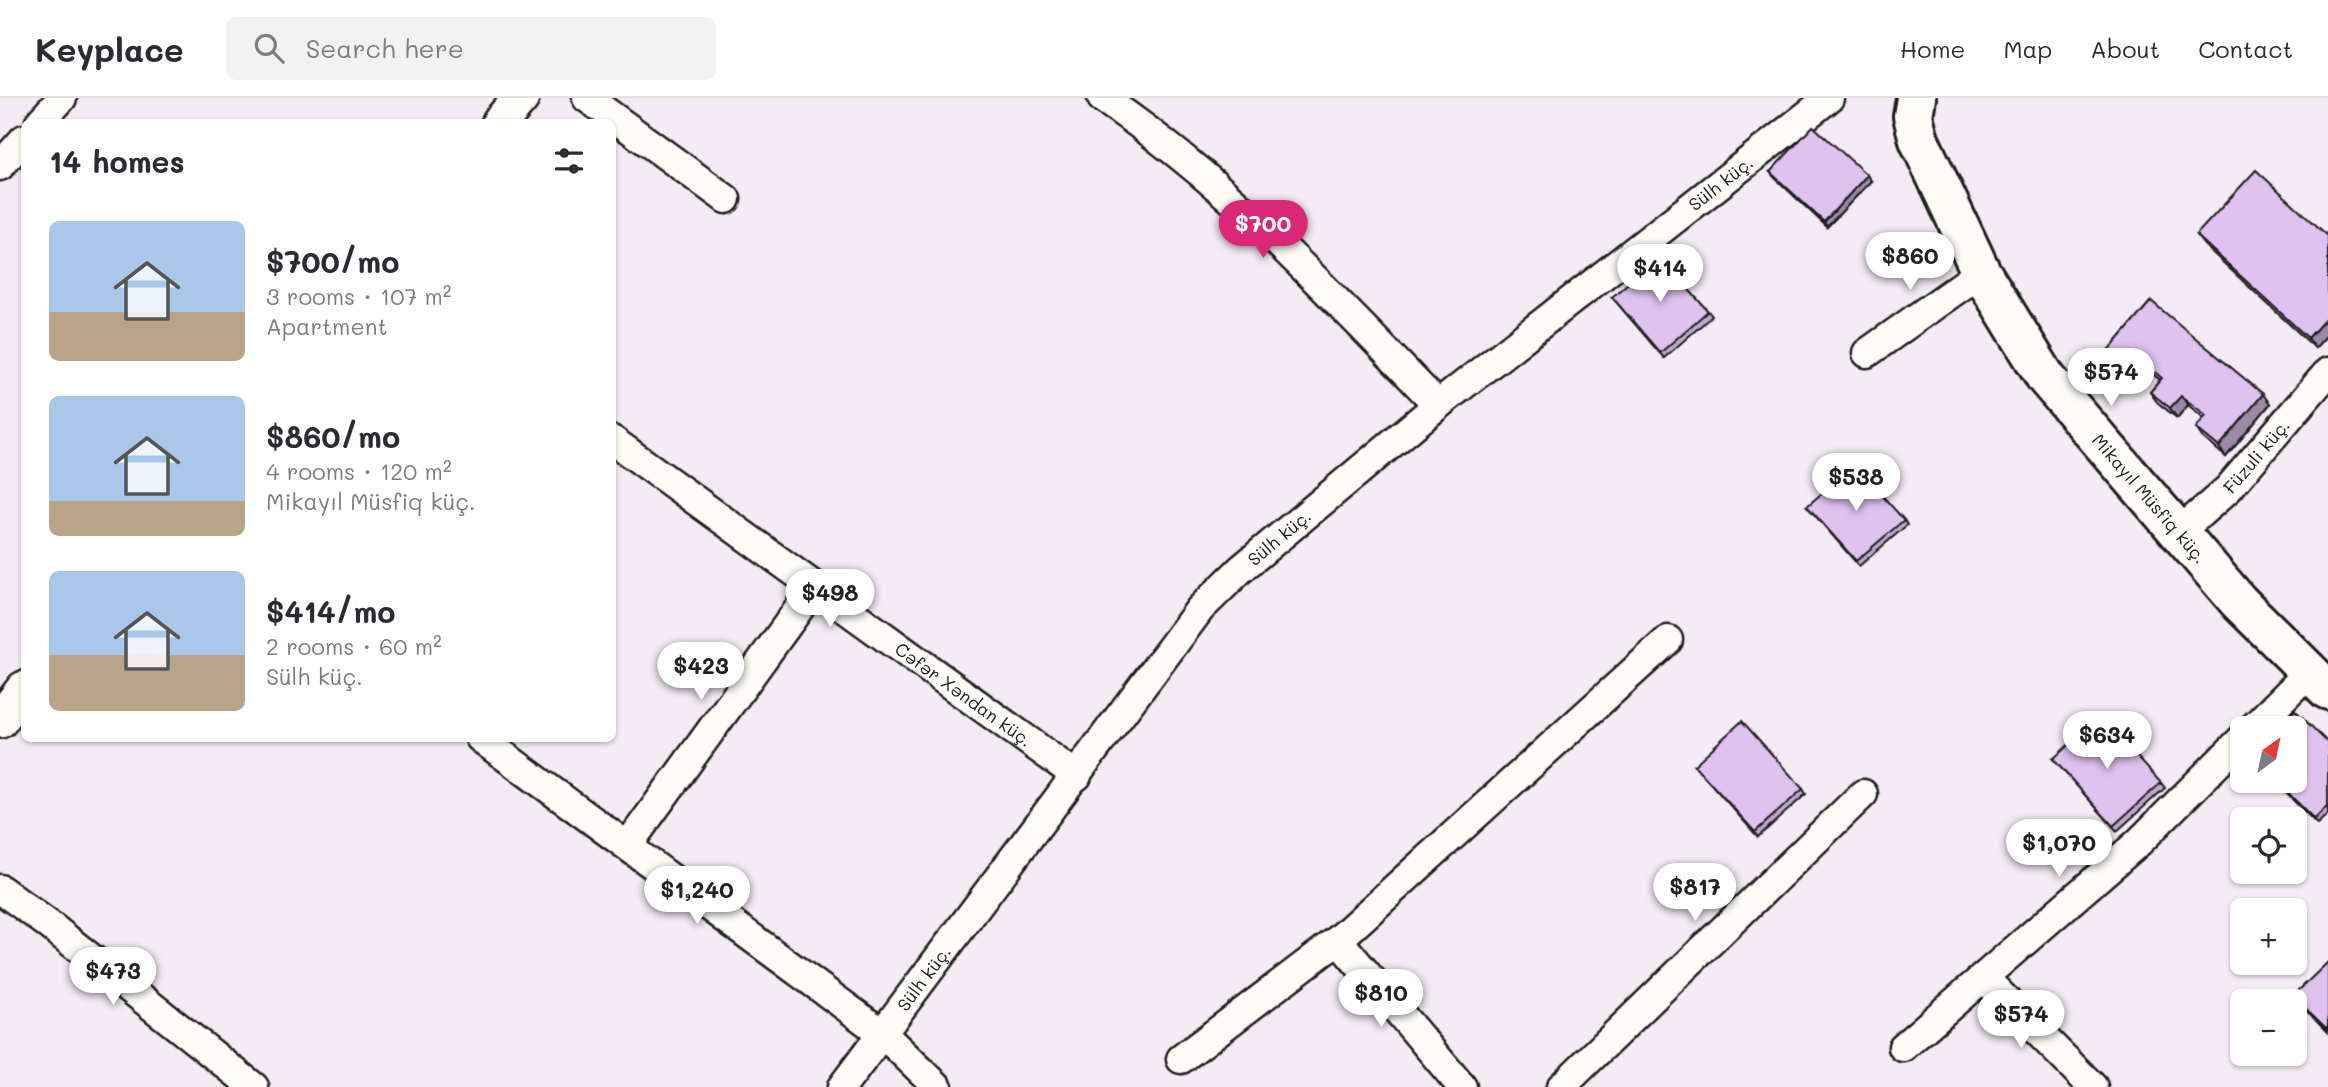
<!DOCTYPE html>
<html lang="en">
<head>
<meta charset="utf-8">
<style>
  :root { --surface:#fff; --page:#f2f2f3; --text:#2b2b33; --muted:#7c7c81; --line:#e1e1e2; --accent:#db2777 }
  body { margin:0; font-family:Mali,sans-serif; background:var(--page); color:var(--text); height:100vh; display:flex; flex-direction:column; font-size:26px; white-space:nowrap }
  * { box-sizing:border-box; margin:0 }
  p { font-size:23px; color:var(--muted) }
  .icon { flex:none; width:38px; height:38px; fill:none; stroke:currentColor; stroke-width:2; stroke-linecap:round; stroke-linejoin:round }
  .map { position:relative; flex:1; overflow:hidden }
  .panel { position:absolute; left:21px; top:21px; width:595px; height:623px; display:flex; flex-direction:column; background:var(--surface); border-radius:10px; box-shadow:0 2px 5px #0004 }
  .panel>* { flex:none }
  .needle { width:46px; rotate:33deg }
  .buttons { position:absolute; left:2230px; top:618px; display:grid; gap:14px }
  .buttons a { display:grid; place-items:center; width:77px; height:77px; border-radius:10px; background:var(--surface); box-shadow:0 2px 5px #0004; font-size:35px }
  .price { position:absolute; translate:-50% -60px; padding:0 16px; border-radius:24px; background:#fff; color:#222; font-size:23px; line-height:46px; filter:drop-shadow(0 2px 4px #0008) }
  .price::after { content:''; position:absolute; left:50%; top:42px; width:21px; height:16px; margin-left:-10px; background:inherit; clip-path:polygon(0 0,100% 0,50% 100%) }
  .price.on { background:var(--accent); color:#fff }
  ul { padding:0; list-style:none }
  li { display:flex; align-items:center; gap:21px; height:175px; padding:0 28px }
  li span { display:grid; place-items:center; flex:none; width:196px; height:140px; border-radius:10px; color:#555 }
  li>.icon { margin-inline-start:auto }
  span .icon { width:84px; height:84px; fill:#fffc; stroke-width:1 }
  li b { font-size:30px }
  h2 { display:flex; justify-content:space-between; align-items:center; height:84px; padding:0 28px; font-size:30px }
  header { display:flex; align-items:center; gap:42px; box-sizing:border-box; height:98px; padding:0 35px; background:var(--surface); border-bottom:2px solid var(--line) }
  header strong { font-size:33px }
  nav { display:flex; gap:38px; margin-inline-start:auto; font-size:24px }
  .search { width:490px; height:63px; background:var(--page); display:flex; align-items:center; gap:18px; box-sizing:border-box; padding:0 24px; border-radius:10px; color:var(--muted); font-size:26px }
  .map>svg:first-child { display:block }
</style>
</head>
<body>
<header>
<strong>Keyplace</strong>
<div class="search"><svg class="icon" aria-label="search" viewBox="0 0 24 24"><circle cx="10" cy="10" r="6"/><path d="M15 15l6 6"/></svg>Search here</div>
<nav><a>Home</a><a>Map</a><a>About</a><a>Contact</a></nav>
</header>
<div class="map">
<svg width="2328" height="989" viewBox="0 0 2328 989">
  <rect width="100%" height="100%" fill="#f4ebf5"/>
  <filter id="ink" filterUnits="userSpaceOnUse"><feTurbulence type="fractalNoise" baseFrequency=".0143" numOctaves="2"/><feDisplacementMap in="SourceGraphic" scale="14" xChannelSelector="R" yChannelSelector="G"/><feConvolveMatrix kernelMatrix="1 2 1 2 8 2 1 2 1" color-interpolation-filters="sRGB"/></filter>
  <g filter="url(#ink)">
    <g fill="none" stroke-linecap="round" stroke-linejoin="round">
      <defs>
        <g id="minor">
          <path d="M587,0L726,101"/>
          <path d="M1102,0C1229,85 1332,198 1438,307"/>
          <path d="M40,24L62,0"/>
          <path d="M0,68L24,41"/>
          <path d="M1867,255L1981,174"/>
          <path id="s1" d="M612,342L1077,678"/>
          <path id="s2" d="M2178,435L2228,391L2328,274"/>
          <path d="M2253,630L2309,574"/>
          <path d="M480,640L883,936L938,989"/>
          <path d="M628,747L814,490"/>
          <path d="M0,791L48,826L254,989"/>
          <path d="M1338,842L1462,989"/>
          <path d="M1984,880L2093,989"/>
          <path d="M1903,949L2139,744L2242,641"/>
          <path d="M1181,961L1338,842L1668,542"/>
          <path id="s3" d="M842,989L1200,511L1241,471L1438,307L1829,0"/>
          <path d="M1561,989L1863,696"/>
        </g>
        <path id="tertiary" d="M500,24L521,0
          M0,622L24,591"/>
        <g id="secondary">
          <path id="s4" d="M1916,0L1913,18L1919,42L1981,174L2046,280L2239,504L2328,592"/>
        </g>
      </defs>
      <use href="#minor" stroke="#1c1c1c" stroke-width="33"/>
      <use href="#tertiary" stroke="#1c1c1c" stroke-width="40"/>
      <use href="#secondary" stroke="#1c1c1c" stroke-width="44"/>
      <use href="#minor" stroke="#fdfcf7" stroke-width="28"/>
      <use href="#tertiary" stroke="#fdfcf7" stroke-width="35"/>
      <use href="#secondary" stroke="#fdfcf7" stroke-width="38"/>
    </g>
    <path fill="#c1a7ce" stroke="#1c1c1c" stroke-width="2" d="M1770,74L1871,83L1827,129L1774,79Z
      M2196,137L2328,138V236L2315,250L2203,146Z
      M1612,199L1708,213L1712,218L1664,260Z
      M2151,203L2270,306L2226,359L2202,339L2196,330L2204,320L2188,307L2177,320L2157,304L2150,294L2160,282L2145,270L2134,283L2113,266L2106,256Z
      M1807,408L1904,422L1907,427L1859,468Z
      M2328,645V716L2317,726L2273,682H2294Z
      M2053,661L2161,685L2165,690L2117,733Z
      M1694,667L1803,691L1806,696L1758,739Z
      M2328,864V934L2297,903L2293,898Z"/>
    <path fill="#9d88a8" stroke="#1c1c1c" stroke-width="2" d="M1867,77L1871,83L1827,129L1824,124Z
      M2328,218V236L2315,250L2308,240Z
      M2138,260L2145,270L2134,283L2127,273Z
      M2263,296L2270,306L2226,359L2219,349Z
      M2181,298L2188,307L2177,320L2170,310Z"/>
    <path fill="#e0c2f0" stroke="#1c1c1c" stroke-width="2" d="M1813,28L1867,77L1824,124L1770,74Z
      M2256,72L2328,138V218L2308,240L2196,137Z
      M1659,158L1708,213L1660,255L1612,199Z
      M2151,203L2263,296L2219,349L2196,330L2206,317L2181,298L2170,310L2150,294L2162,280L2138,260L2127,273L2106,256Z
      M1855,367L1904,422L1856,463L1807,408Z
      M2295,612L2328,645V707L2314,721L2275,682H2294V630H2277Z
      M2100,618L2161,685L2113,728L2053,661Z
      M1742,623L1803,691L1755,734L1694,667Z
      M2328,864V928L2326,930L2293,898Z"/>
  </g>
  <g text-anchor="middle" dominant-baseline="central" stroke-width="6" stroke-linejoin="round" paint-order="stroke">
    <g font-size="18" fill="#1c1c1c" stroke="#fdfcf7">
      <text stroke="none"><textPath href="#s3" startOffset="1270">Sülh küç.</textPath></text>
      <text stroke="none"><textPath href="#s2" startOffset="110">Füzuli küç.</textPath></text>
      <text stroke="none"><textPath href="#s4" startOffset="472">Mikayıl Müsfiq küç.</textPath></text>
      <text stroke="none"><textPath href="#s3" startOffset="704">Sülh küç.</textPath></text>
      <text stroke="none"><textPath href="#s1" startOffset="434">Cəfər Xəndan küç.</textPath></text>
      <text stroke="none"><textPath href="#s3" startOffset="136">Sülh küç.</textPath></text>
    </g>
  </g>
</svg>
<div class="buttons">
<a><svg class="needle" viewBox="-14 -14 28 28"><path d="M0-13l5 13h-10z" fill="#e53935"/><path d="M0 13l5-13h-10z" fill="#7c7c81"/></svg></a>
<a><svg class="icon" aria-label="locate" viewBox="0 0 24 24"><circle cx="12" cy="12" r="6"/><path d="M12 2v4M12 18v4M2 12h4M18 12h4"/></svg></a>
<a>+</a>
<a>−</a>
</div>
<b class="price on" style="left:1263px;top:162px">$700</b>
<b class="price" style="left:1910px;top:194px">$860</b>
<b class="price" style="left:1660px;top:206px">$414</b>
<b class="price" style="left:2111px;top:310px">$574</b>
<b class="price" style="left:1856px;top:415px">$538</b>
<b class="price" style="left:830px;top:531px">$498</b>
<b class="price" style="left:701px;top:604px">$423</b>
<b class="price" style="left:2107px;top:673px">$634</b>
<b class="price" style="left:2059px;top:781px">$1,070</b>
<b class="price" style="left:1695px;top:825px">$817</b>
<b class="price" style="left:697px;top:828px">$1,240</b>
<b class="price" style="left:113px;top:909px">$473</b>
<b class="price" style="left:1381px;top:931px">$810</b>
<b class="price" style="left:2021px;top:952px">$574</b>
<section class="panel">
<h2>14 homes<svg class="icon" aria-label="filters" viewBox="0 0 24 24"><path d="M4 7h16M4 17h16"/><circle cx="9" cy="7" r="2"/><circle cx="15" cy="17" r="2"/></svg></h2>
<ul>
<li><span style="background:linear-gradient(#a9c7e8 65%,#b9a48a 0)"><svg class="icon" aria-label="home" viewBox="0 0 24 24"><path d="M3 11l9-7 9 7M6 9v11h12V9"/></svg></span><div><b>$700/mo</b><p>3 rooms · 107 m²</p><p>Apartment</p></div></li>
<li><span style="background:linear-gradient(#a9c7e8 75%,#b9a48a 0)"><svg class="icon" aria-label="home" viewBox="0 0 24 24"><path d="M3 11l9-7 9 7M6 9v11h12V9"/></svg></span><div><b>$860/mo</b><p>4 rooms · 120 m²</p><p>Mikayıl Müsfiq küç.</p></div></li>
<li><span style="background:linear-gradient(#a9c7e8 60%,#b9a48a 0)"><svg class="icon" aria-label="home" viewBox="0 0 24 24"><path d="M3 11l9-7 9 7M6 9v11h12V9"/></svg></span><div><b>$414/mo</b><p>2 rooms · 60 m²</p><p>Sülh küç.</p></div></li>
</ul>
</section>
</div>
</body>
</html>
